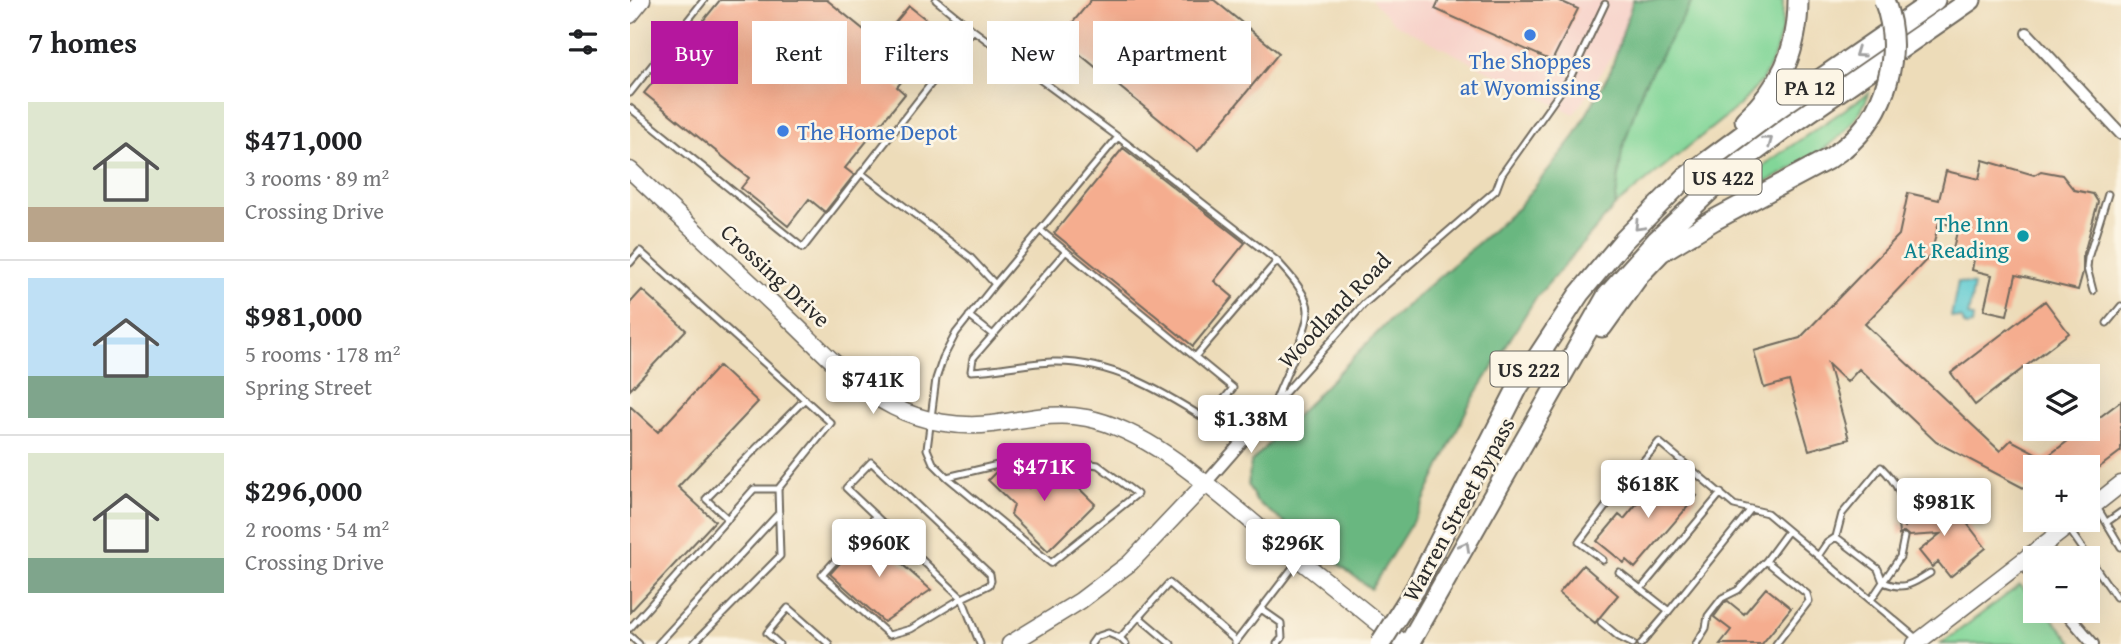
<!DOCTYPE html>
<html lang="en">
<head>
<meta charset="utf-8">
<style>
  :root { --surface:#fff; --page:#f6f6f6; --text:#202124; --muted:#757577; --line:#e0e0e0; --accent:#b5179e }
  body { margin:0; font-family:"Gentium Book Plus",serif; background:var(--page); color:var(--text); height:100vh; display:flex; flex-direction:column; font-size:26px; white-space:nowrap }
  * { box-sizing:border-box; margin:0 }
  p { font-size:23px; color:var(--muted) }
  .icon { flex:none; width:38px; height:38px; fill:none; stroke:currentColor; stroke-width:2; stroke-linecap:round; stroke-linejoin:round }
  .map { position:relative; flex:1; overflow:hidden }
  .details { display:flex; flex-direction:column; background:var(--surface); width:630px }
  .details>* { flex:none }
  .guide { position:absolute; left:21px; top:21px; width:665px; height:63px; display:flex; gap:14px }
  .buttons { position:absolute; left:1393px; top:364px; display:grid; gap:14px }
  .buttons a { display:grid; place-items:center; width:77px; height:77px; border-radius:0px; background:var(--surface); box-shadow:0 7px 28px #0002; font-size:35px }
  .price { position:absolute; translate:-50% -60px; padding:0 16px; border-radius:7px; background:#fff; color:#222; font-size:23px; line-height:46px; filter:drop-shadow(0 2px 4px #0008) }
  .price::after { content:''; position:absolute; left:50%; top:42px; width:21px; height:16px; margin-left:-10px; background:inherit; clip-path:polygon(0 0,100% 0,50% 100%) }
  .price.current { background:var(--accent); color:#fff }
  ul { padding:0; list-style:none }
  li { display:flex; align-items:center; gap:21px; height:175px; padding:0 28px }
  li+li { border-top:2px solid var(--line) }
  li span { display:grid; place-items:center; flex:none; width:196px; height:140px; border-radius:0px; color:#555 }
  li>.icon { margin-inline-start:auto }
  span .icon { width:84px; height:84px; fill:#fffc; stroke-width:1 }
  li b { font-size:30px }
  h2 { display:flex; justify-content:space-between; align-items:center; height:84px; padding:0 28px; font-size:30px }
  .pill { padding:0 24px; border-radius:0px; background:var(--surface); box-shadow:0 7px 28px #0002; font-size:24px; line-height:63px }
  .pill.current { background:var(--accent); color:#fff }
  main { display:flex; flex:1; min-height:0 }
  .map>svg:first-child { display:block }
</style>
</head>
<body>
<main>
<section class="details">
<h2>7 homes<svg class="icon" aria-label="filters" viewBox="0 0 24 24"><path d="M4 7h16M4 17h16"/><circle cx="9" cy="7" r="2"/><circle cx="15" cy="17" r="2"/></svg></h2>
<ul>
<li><span style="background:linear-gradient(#dfe7d0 75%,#b9a48a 0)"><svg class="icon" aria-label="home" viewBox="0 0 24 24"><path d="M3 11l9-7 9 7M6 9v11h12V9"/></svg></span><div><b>$471,000</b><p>3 rooms · 89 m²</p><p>Crossing Drive</p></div></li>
<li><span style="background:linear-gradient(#bfe0f5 70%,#7fa58c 0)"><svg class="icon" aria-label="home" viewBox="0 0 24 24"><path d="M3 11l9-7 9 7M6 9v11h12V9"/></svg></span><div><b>$981,000</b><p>5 rooms · 178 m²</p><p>Spring Street</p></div></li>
<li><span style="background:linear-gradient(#dfe7d0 75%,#7fa58c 0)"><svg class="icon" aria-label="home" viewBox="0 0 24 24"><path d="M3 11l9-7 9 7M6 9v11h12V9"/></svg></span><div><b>$296,000</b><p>2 rooms · 54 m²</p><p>Crossing Drive</p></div></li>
</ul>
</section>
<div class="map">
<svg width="1491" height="644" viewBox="0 0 1491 644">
  <rect width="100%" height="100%" fill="#fcf5e5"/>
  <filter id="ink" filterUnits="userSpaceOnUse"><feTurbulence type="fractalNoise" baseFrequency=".0143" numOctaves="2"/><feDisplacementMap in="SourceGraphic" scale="14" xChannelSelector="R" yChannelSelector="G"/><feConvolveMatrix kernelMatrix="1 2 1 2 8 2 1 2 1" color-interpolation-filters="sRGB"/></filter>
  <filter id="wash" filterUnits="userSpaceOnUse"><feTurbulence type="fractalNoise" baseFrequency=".00686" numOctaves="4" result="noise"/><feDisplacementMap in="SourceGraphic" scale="28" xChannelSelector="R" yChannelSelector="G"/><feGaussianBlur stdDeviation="1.57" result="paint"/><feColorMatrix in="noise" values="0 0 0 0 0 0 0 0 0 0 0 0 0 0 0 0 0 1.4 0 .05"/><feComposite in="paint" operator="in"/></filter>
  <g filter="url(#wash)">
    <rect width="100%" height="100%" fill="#eddcb9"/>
    <path fill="#f7d1c9" d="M741,0H1018V3L944,114L765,24Z"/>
    <path fill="#82d698" stroke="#568062" stroke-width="2" d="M1063,0H1153L1152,30L1144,57L1132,81L1110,105L985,206L992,150L1013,86Z
      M1239,93C1220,146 1162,168 1115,193L1109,191L1139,161Z
      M1390,585L1405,600V611H1416L1444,644H1311Z"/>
    <path fill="#69b780" stroke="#4a7156" stroke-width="2" d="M1003,0H1063L1013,86L992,150L985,206L905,299L838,407L790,509L741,589L626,501L618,485L621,462L759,321L888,208L944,137L981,70Z"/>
    <path fill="#5dcad1" stroke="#447a7e" stroke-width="2" d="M1328,282L1344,285L1338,316L1343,317L1342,325L1335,326L1332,319L1321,317Z"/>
    <g id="blocks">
      <path fill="#f5ad8f" d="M90,0H197L249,42L279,6L312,32L267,87L275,94L215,168L224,175L195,212L179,199L158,226L111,188L119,178L14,93Z
        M461,0H584L649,53L568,151L430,38Z
        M809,0H928L948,9L922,61L805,9Z
        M493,148L615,243L584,281L603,297L563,346L424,233Z
        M1353,160L1404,175L1411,171L1432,175L1444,190L1463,194L1468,202L1453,257V272L1448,290L1386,275L1377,315L1354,310L1362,275L1342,270L1345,254L1323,249L1328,227L1309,222L1301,255L1235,324L1370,451L1381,440L1415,458L1454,429H1458V426L1491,401V451L1458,476V467H1405V494L1306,442L1229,369L1217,382L1198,364L1219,439L1179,450L1159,381L1134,388L1124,351L1170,338L1269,235L1278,193L1309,200L1316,171L1349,179Z
        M12,290L56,330L0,390V303Z
        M1415,301L1439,333L1345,405L1321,373Z
        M89,366L128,402L48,487L85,521L0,612V406L28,432Z
        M423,463L465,504L418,551L381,515L384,505L358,480L368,470L379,468L399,488Z
        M1035,470L1067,496L1005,568L996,560L994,563L967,541L989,515L994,519Z
        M1293,496L1313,520L1326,509L1356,548L1320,577L1308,562L1302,567L1289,551L1310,534L1279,536L1274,532L1269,535L1268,522L1275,527L1279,521L1295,520L1282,504Z
        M237,533L301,590L254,622L200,574Z
        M953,565L988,595L965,623L929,593Z
        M1136,588L1161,608L1132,644H1090L1101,630L1084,617L1095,602L1098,601L1114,614Z"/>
    </g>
  </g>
  <g filter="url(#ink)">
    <use href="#blocks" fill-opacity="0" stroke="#6f695d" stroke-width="2"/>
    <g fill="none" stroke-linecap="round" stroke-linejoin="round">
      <defs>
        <path id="lane" d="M306,0L343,30L488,137L647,261L565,357
          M0,93L74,0
          M0,108L173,248L343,30
          M231,173L340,257L365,284
          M410,230L603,388L577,420C530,390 480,360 422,362C395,363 368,370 341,371L343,358L436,251
          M0,263L10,251L201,423L148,489L150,556L63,644
          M1463,291L1457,268L1458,258L1478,194
          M339,316L363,335
          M1477,323L1491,306
          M646,399C654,378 677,333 678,312C679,295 658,273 647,261
          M644,405L734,304L866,190L872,174L940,78L975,4
          M317,477L372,464L418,457L468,465L507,494L421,563L317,477L303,463L297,449L306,379L313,358L326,333L365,284L488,137
          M1467,507L1491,547
          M246,516L192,575L259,635L281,629L332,598L359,585L361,581L360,574L241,462L216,488L332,598L350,644
          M98,519L76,499L175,399
          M1477,522L1491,512
          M1439,529L1486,597
          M1206,537L1212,514L1251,467C1268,484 1274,497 1274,522
          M1274,537L1270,557L1253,582C1275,591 1281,584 1300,573
          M1188,556L1197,543L1206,537L1248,569L1253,582L1241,600
          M973,560L949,542L983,497L1029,442L1104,505L1137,513L1287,639
          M1136,561L1177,594L1179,601L1146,644
          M989,572L1039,611L1121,509
          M1011,589L1091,493
          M631,609L651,623L652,638L647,644
          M509,617L541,644
          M971,622L989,637L1003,644
          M0,628L124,489H148
          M0,636L9,644
          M605,643L667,562
          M28,644L149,513
          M149,644L137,633L158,608L199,644
          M461,644L466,637L478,633L490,638
          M496,644L490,638L539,583L606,641
          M1011,644L1039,611
          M1066,644L1076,628L1078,616L1092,598L1108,590L1136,561L1158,531"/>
        <path id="street" d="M1397,33L1491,134
          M575,484L644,405
          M1392,562L1405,577
          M1435,611L1463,644"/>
        <path id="secondary" d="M0,15L12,0
          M0,170C53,219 106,269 159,319C191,349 224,387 264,407C294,422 329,428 362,424C394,420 424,411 457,418C523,431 590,496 642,538C686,573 731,608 774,644
          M1458,510L1491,484
          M380,644L450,601L500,563L575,484
          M1285,644L1446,520"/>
        <path id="highway" d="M1115,120C1151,87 1168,50 1168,0
          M972,327L1010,274L1031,252L1084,220L1200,158L1214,148
          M785,589L888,387L949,294L994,240L1056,177L1150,107L1305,0
          M779,644L977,296L1026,241L1107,165L1162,124L1341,0"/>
      </defs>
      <use href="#lane" stroke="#6f695d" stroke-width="9"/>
      <use href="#street" stroke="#6f695d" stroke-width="14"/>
      <use href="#secondary" stroke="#6f695d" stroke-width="19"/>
      <use href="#highway" stroke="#6f695d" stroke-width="23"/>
      <use href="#lane" stroke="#fff" stroke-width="5"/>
      <use href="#street" stroke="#fff" stroke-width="10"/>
      <use href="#secondary" stroke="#fff" stroke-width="16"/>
      <use href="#highway" stroke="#fff" stroke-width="19"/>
      <defs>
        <path id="highway-bridge" d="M1214,148C1257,113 1274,52 1254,0
          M750,644L785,589"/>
      </defs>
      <use href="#highway-bridge" stroke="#6f695d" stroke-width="23" stroke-linecap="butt"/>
      <use href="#highway-bridge" stroke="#fff" stroke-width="19"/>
    </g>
    <defs><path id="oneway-chevron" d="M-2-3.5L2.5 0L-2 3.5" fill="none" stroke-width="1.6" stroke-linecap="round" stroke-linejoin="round" transform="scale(1.75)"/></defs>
    <g stroke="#a0a0a0">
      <use href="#oneway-chevron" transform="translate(1229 53) rotate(145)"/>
      <use href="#oneway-chevron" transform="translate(1138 141) rotate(-36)"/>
      <use href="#oneway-chevron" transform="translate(1009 226) rotate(134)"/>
      <use href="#oneway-chevron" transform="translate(835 546) rotate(-61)"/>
    </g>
  </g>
  <g fill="#3f7fe0" stroke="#fcf5e5" stroke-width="2.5">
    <circle cx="900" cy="35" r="7"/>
    <circle cx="153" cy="131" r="7"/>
  </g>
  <circle fill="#0f9aa8" stroke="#fcf5e5" stroke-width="2.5" cx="1393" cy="236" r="7"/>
  <g text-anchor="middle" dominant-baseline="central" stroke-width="5" stroke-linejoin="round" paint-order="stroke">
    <g fill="#fcf5e5" stroke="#6a6863" stroke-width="2">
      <rect x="1147" y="69.5" width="66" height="35" rx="5"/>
      <rect x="1054.5" y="159.5" width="77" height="35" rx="5"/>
      <rect x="860.5" y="351.5" width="77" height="35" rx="5"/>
    </g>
    <g font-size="21" font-weight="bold" fill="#2b2b2b">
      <text x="1180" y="87">PA 12</text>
      <text x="1093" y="177">US 422</text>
      <text x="899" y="369">US 222</text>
    </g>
    <g font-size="23" fill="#366cbe" stroke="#fcf5e5">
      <text x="900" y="60">The Shoppes<tspan x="900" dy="26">at Wyomissing</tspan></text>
      <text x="167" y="131" text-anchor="start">The Home Depot</text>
    </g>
    <g font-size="23" fill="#0d838f" stroke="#fcf5e5" text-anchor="end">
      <text x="1379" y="223">The Inn<tspan x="1379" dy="26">At Reading</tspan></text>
    </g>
    <g font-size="23" fill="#2b2b2b" stroke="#fcf5e5">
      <text transform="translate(146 275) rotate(43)">Crossing Drive</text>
      <text transform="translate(704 310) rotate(-46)">Woodland Road</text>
      <text transform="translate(828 509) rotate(-61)">Warren Street Bypass</text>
    </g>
  </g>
</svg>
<div class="buttons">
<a><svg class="icon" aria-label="layers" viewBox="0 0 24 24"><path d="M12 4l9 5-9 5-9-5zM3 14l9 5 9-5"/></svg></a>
<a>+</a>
<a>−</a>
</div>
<b class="price" style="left:243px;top:416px">$741K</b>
<b class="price" style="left:621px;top:455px">$1.38M</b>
<b class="price current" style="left:414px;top:503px">$471K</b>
<b class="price" style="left:1018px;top:520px">$618K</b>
<b class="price" style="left:1314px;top:538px">$981K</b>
<b class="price" style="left:249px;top:579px">$960K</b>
<b class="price" style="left:663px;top:579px">$296K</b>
<div class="guide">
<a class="pill current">Buy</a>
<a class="pill">Rent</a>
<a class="pill">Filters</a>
<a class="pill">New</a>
<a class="pill">Apartment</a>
</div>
</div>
</main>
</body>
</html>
